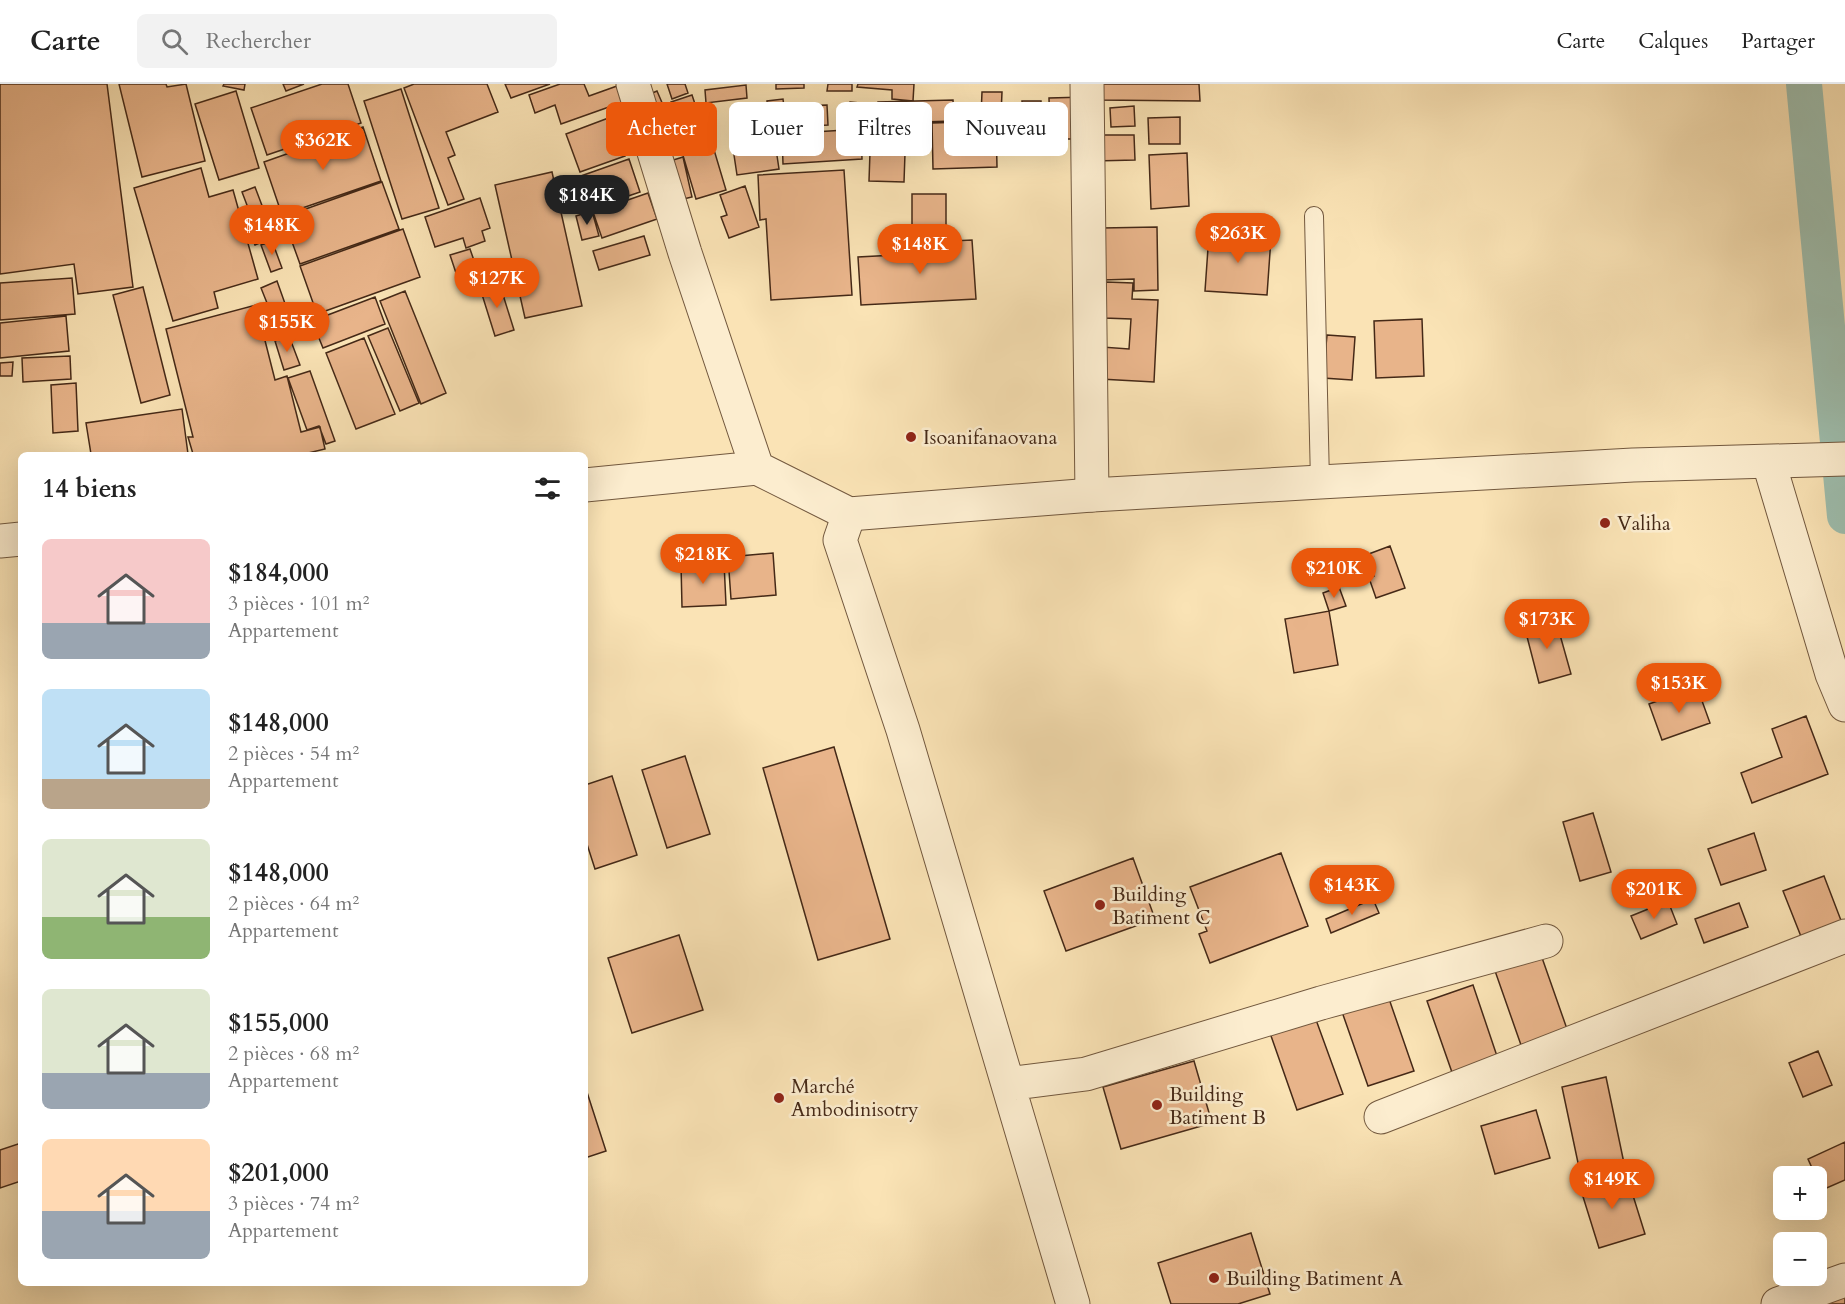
<!DOCTYPE html>
<html lang="fr">
<head>
<meta charset="utf-8">
<style>
  :root { --surface:#fff; --page:#f2f2f2; --text:#222; --muted:#767676; --line:#e0e0e0; --accent:#ea580c }
  body { margin:0; font-family:Cardo,serif; background:var(--page); color:var(--text); height:100vh; display:flex; flex-direction:column; font-size:22px; white-space:nowrap }
  * { box-sizing:border-box; margin:0 }
  p { font-size:20px; color:var(--muted) }
  .icon { flex:none; width:33px; height:33px; fill:none; stroke:currentColor; stroke-width:2; stroke-linecap:round; stroke-linejoin:round }
  .map { position:relative; flex:1; overflow:hidden }
  .side { position:absolute; left:18px; top:368px; width:570px; height:834px; display:flex; flex-direction:column; background:var(--surface); border-radius:9px; box-shadow:0 6px 24px #0002 }
  .side>* { flex:none }
  .banner { position:absolute; left:606px; top:18px; width:570px; height:54px; display:flex; gap:12px }
  .tools { position:absolute; left:1773px; top:1082px; display:grid; gap:12px }
  .tools a { display:grid; place-items:center; width:54px; height:54px; border-radius:9px; background:var(--surface); box-shadow:0 6px 24px #0002; font-size:30px }
  .price { position:absolute; translate:-50% -51px; padding:0 14px; border-radius:21px; background:var(--accent); color:#fff; font-size:20px; line-height:39px; filter:drop-shadow(0 2px 3px #0008) }
  .price::after { content:''; position:absolute; left:50%; top:36px; width:18px; height:14px; margin-left:-9px; background:inherit; clip-path:polygon(0 0,100% 0,50% 100%) }
  .price.selected { background:#222; color:#fff }
  ul { padding:0; list-style:none }
  li { display:flex; align-items:center; gap:18px; height:150px; padding:0 24px }
  li span { display:grid; place-items:center; flex:none; width:168px; height:120px; border-radius:9px; color:#555 }
  li>.icon { margin-inline-start:auto }
  span .icon { width:72px; height:72px; fill:#fffc; stroke-width:1 }
  li b { font-size:26px }
  h2 { display:flex; justify-content:space-between; align-items:center; height:72px; padding:0 24px; font-size:26px }
  .chip { padding:0 21px; border-radius:9px; background:var(--surface); box-shadow:0 6px 24px #0002; font-size:21px; line-height:54px }
  .chip.selected { background:var(--accent); color:#fff }
  header { display:flex; align-items:center; gap:36px; box-sizing:border-box; height:84px; padding:0 30px; background:var(--surface); border-bottom:2px solid var(--line) }
  header strong { font-size:28px }
  nav { display:flex; gap:33px; margin-inline-start:auto; font-size:21px }
  .search { width:420px; height:54px; background:var(--page); display:flex; align-items:center; gap:15px; box-sizing:border-box; padding:0 21px; border-radius:9px; color:var(--muted); font-size:22px }
  .map>svg:first-child { display:block }
</style>
</head>
<body>
<header>
<strong>Carte</strong>
<div class="search"><svg class="icon" aria-label="search" viewBox="0 0 24 24"><circle cx="10" cy="10" r="6"/><path d="M15 15l6 6"/></svg>Rechercher</div>
<nav><a>Carte</a><a>Calques</a><a>Partager</a></nav>
</header>
<div class="map">
<svg width="1845" height="1220" viewBox="0 0 1845 1220">
  <rect width="100%" height="100%" fill="#fae3b5"/>
  <filter id="stains"><feTurbulence type="fractalNoise" baseFrequency=".00333" numOctaves="4"/><feColorMatrix values="0 0 0 0 .2 0 0 0 0 .09 0 0 0 0 .02 0 0 0 .5 -.17"/></filter>
  <radialGradient id="worn" r=".72"><stop offset=".6" stop-color="#630" stop-opacity="0"/><stop offset="1" stop-color="#630" stop-opacity=".3"/></radialGradient>
  <g fill="none" stroke-linecap="round" stroke-linejoin="round">
    <path stroke="#9ebeae" stroke-width="36" d="M1804,0L1845,432"/>
  </g>
  <path fill="#e8b48a" stroke="#452917" stroke-width="1.5" d="M0,0H107L133,203L78,210L74,180L0,190Z
    M119,0H166L167,3L186,0L205,77L142,93Z
    M224,0H245L244,6L223,2Z
    M283,0H304L286,7Z
    M322,0H348L361,39L267,71L251,24Z
    M414,0H487L498,28L446,48L455,71L448,74L464,115L448,121L404,4Z
    M505,0H550L511,14Z
    M560,0H584L589,12L617,2L623,18L561,40L555,21L535,29L529,11Z
    M667,0H685L688,9L672,15Z
    M776,0H804V4L776,5Z
    M828,0H852V7H827Z
    M858,0H914L913,17L892,15V6L857,3Z
    M1097,0H1199L1200,17L1097,16Z
    M746,1L747,14L706,19L705,6Z
    M401,5L439,124L402,135L364,17Z
    M236,7L259,84L219,96L195,20Z
    M657,7L663,21L655,23L650,10Z
    M982,8H1002L1001,31L981,32Z
    M692,11L700,35L679,42L671,18Z
    M1086,13L1087,55H1050L1049,14Z
    M783,15L786,39L769,41L767,17Z
    M953,16L954,37L887,39V32H878V18Z
    M1022,17H1041L1042,54H1023Z
    M850,18L870,20L869,40L848,39Z
    M827,21L828,41L788,43V22Z
    M1134,22L1135,42L1111,43L1110,24Z
    M666,23L673,40L664,43L657,26Z
    M752,31L753,45L733,48L732,33Z
    M611,33L625,72L580,88L566,50Z
    M1180,33V60H1149L1148,34Z
    M996,37L997,83L933,85L932,39Z
    M706,39L726,106L696,115L676,48Z
    M871,40L906,41L904,98L869,97Z
    M363,43L381,97L282,131L264,78Z
    M671,44L677,62L667,66L660,47Z
    M773,45L779,85L737,91L731,51Z
    M861,45L862,75L783,80L782,50Z
    M1094,51H1134L1135,76L1094,77Z
    M1187,69L1189,122L1151,125L1149,71Z
    M683,73L692,113L679,116L670,77Z
    M629,75L640,108L590,125L578,93Z
    M201,84L209,113L233,106L258,195L214,208L218,224L173,237L134,104Z
    M844,86L852,211L771,216L766,135L760,136L758,91Z
    M552,88L582,222L525,234L495,101Z
    M382,98L399,145L300,180L283,133Z
    M745,102L759,143L729,154L721,133L727,131L720,111Z
    M255,103L266,132L253,137L242,108Z
    M648,109L657,135L602,154L593,128Z
    M912,110H946V149H912Z
    M480,114L490,144L482,147L485,157L466,164L463,154L435,163L425,133Z
    M592,127L599,152L582,156L576,132Z
    M257,138L264,157L255,161L247,142Z
    M1157,143L1158,206L1134,207V195L1103,196L1102,144Z
    M403,145L420,193L317,230L300,182Z
    M1209,150L1271,154L1267,211L1205,207Z
    M644,152L650,171L599,186L593,167Z
    M972,156L976,215L861,221L858,173L914,170L912,159Z
    M272,157L282,184L271,188L261,161Z
    M470,165L478,188L458,195L450,171Z
    M72,194L75,230L0,236V199Z
    M277,197L288,228L273,234L261,204Z
    M499,198L514,246L495,252L480,204Z
    M1106,198L1133,199L1132,215L1158,216L1154,298L1100,295L1102,263L1129,265L1131,235L1104,234Z
    M143,203L170,311L141,319L113,211Z
    M405,207L446,309L421,320L380,217Z
    M375,213L385,240L323,264L312,237Z
    M256,221L275,296L287,292L301,348L320,343L325,365L304,370H193L188,353H193L166,245Z
    M295,227L303,246L292,250L284,231Z
    M66,232L69,267L0,274V239Z
    M1422,235L1424,292L1376,294L1374,237Z
    M388,244L419,319L400,327L368,252Z
    M1327,251L1355,253L1352,296L1323,294Z
    M289,252L300,281L284,286L275,257Z
    M364,254L395,330L356,345L326,269Z
    M70,272L71,295L23,298L22,274Z
    M13,278L12,292H0V279Z
    M310,287L335,357L326,360L319,342L307,346L288,294Z
    M76,299L78,347L53,349L51,301Z
    M182,325L188,370H91L86,339Z
    M1390,462L1405,504L1376,514L1369,494L1374,492L1366,471Z
    M773,469L776,511L731,515L728,473Z
    M724,478L726,521L682,523L681,480Z
    M1339,503L1346,522L1329,527L1323,509Z
    M1329,527L1338,581L1294,589L1285,535Z
    M1555,533L1571,590L1539,599L1524,541Z
    M1697,603L1710,639L1662,656L1649,620Z
    M1806,632L1828,690L1752,719L1741,689L1782,673L1772,645Z
    M834,663L890,855L818,876L763,684Z
    M685,672L710,750L667,764L642,686Z
    M612,692L637,771L595,785L585,754V701Z
    M1593,729L1611,788L1580,797L1563,738Z
    M1754,749L1766,786L1721,801L1708,765Z
    M1281,769L1308,842L1210,879L1199,850L1207,847L1190,803Z
    M1133,774L1155,835L1066,867L1044,807Z
    M1824,792L1842,839L1802,855L1783,807Z
    M1373,815L1379,829L1331,849L1326,835Z
    M1668,817L1677,840L1641,855L1631,832Z
    M1739,819L1748,843L1704,859L1695,835Z
    M679,851L703,926L632,949L608,874Z
    M1540,868L1567,945L1521,961L1494,884Z
    M1473,901L1499,978L1454,994L1427,917Z
    M1387,909L1414,987L1368,1002L1341,925Z
    M1315,933L1343,1010L1297,1026L1270,949Z
    M1818,967L1832,1001L1803,1013L1789,979Z
    M1194,977L1212,1039L1121,1065L1103,1003Z
    M1606,993L1625,1084L1581,1093L1562,1003Z
    M585,1002L606,1067L585,1074Z
    M1536,1026L1550,1074L1495,1090L1481,1042Z
    M1845,1058V1096L1822,1106L1808,1075Z
    M21,1059V1097L0,1104V1066Z
    M1626,1089L1645,1150L1599,1164L1580,1103Z
    M1251,1149L1270,1210L1238,1220H1171L1158,1179Z
    M1845,1212V1220H1825Z"/>
  <g fill="none" stroke-linecap="round" stroke-linejoin="round">
    <defs>
      <path id="service" d="M1314,132L1320,398"/>
      <path id="minor" d="M1087,0L1092,411
        M1769,379L1832,590L1845,621
        M849,430L840,456L903,646L1073,1220
        M1008,1000L1086,990L1321,919L1546,857
        M1381,1033L1845,852
        M1778,1220L1845,1196"/>
      <path id="tertiary" d="M633,0L685,169L757,384
        M585,401L757,384L849,430L1092,411L1320,398L1633,381L1845,375
        M0,457L21,455"/>
    </defs>
    <use href="#service" stroke="#72583e" stroke-width="20"/>
    <use href="#minor" stroke="#72583e" stroke-width="35"/>
    <use href="#tertiary" stroke="#72583e" stroke-width="35"/>
    <use href="#service" stroke="#fcedcf" stroke-width="18"/>
    <use href="#minor" stroke="#fcedcf" stroke-width="33"/>
    <use href="#tertiary" stroke="#fcedcf" stroke-width="33"/>
  </g>
  <g fill="#8f2418" stroke="#fcedcf" stroke-width="2">
    <circle cx="911" cy="353" r="6"/>
    <circle cx="1605" cy="439" r="6"/>
    <circle cx="1100" cy="821" r="6"/>
    <circle cx="779" cy="1014" r="6"/>
    <circle cx="1157" cy="1021" r="6"/>
    <circle cx="1214" cy="1194" r="6"/>
  </g>
  <g text-anchor="middle" dominant-baseline="central" stroke-width="5" stroke-linejoin="round" paint-order="stroke">
    <g font-size="20" fill="#452917" stroke="#fcedcf" text-anchor="start">
      <text x="923" y="353">Isoanifanaovana</text>
      <text x="1617" y="439">Valiha</text>
      <text x="1112" y="810">Building<tspan x="1112" dy="23">Batiment C</tspan></text>
      <text x="791" y="1002">Marché<tspan x="791" dy="23">Ambodinisotry</tspan></text>
      <text x="1169" y="1010">Building<tspan x="1169" dy="23">Batiment B</tspan></text>
      <text x="1226" y="1194">Building Batiment A</text>
    </g>
  </g>
  <rect width="100%" height="100%" filter="url(#stains)"/>
  <rect width="100%" height="100%" fill="url(#worn)"/>
</svg>
<div class="tools">
<a>+</a>
<a>−</a>
</div>
<b class="price" style="left:323px;top:87px">$362K</b>
<b class="price selected" style="left:587px;top:142px">$184K</b>
<b class="price" style="left:272px;top:172px">$148K</b>
<b class="price" style="left:1238px;top:180px">$263K</b>
<b class="price" style="left:920px;top:191px">$148K</b>
<b class="price" style="left:497px;top:225px">$127K</b>
<b class="price" style="left:287px;top:269px">$155K</b>
<b class="price" style="left:703px;top:501px">$218K</b>
<b class="price" style="left:1334px;top:515px">$210K</b>
<b class="price" style="left:1547px;top:566px">$173K</b>
<b class="price" style="left:1679px;top:630px">$153K</b>
<b class="price" style="left:1352px;top:832px">$143K</b>
<b class="price" style="left:1654px;top:836px">$201K</b>
<b class="price" style="left:1612px;top:1126px">$149K</b>
<div class="banner">
<a class="chip selected">Acheter</a>
<a class="chip">Louer</a>
<a class="chip">Filtres</a>
<a class="chip">Nouveau</a>
</div>
<section class="side">
<h2>14 biens<svg class="icon" aria-label="filters" viewBox="0 0 24 24"><path d="M4 7h16M4 17h16"/><circle cx="9" cy="7" r="2"/><circle cx="15" cy="17" r="2"/></svg></h2>
<ul>
<li><span style="background:linear-gradient(#f6c9c9 70%,#9aa5b1 0)"><svg class="icon" aria-label="home" viewBox="0 0 24 24"><path d="M3 11l9-7 9 7M6 9v11h12V9"/></svg></span><div><b>$184,000</b><p>3 pièces · 101 m²</p><p>Appartement</p></div></li>
<li><span style="background:linear-gradient(#bfe0f5 75%,#b9a48a 0)"><svg class="icon" aria-label="home" viewBox="0 0 24 24"><path d="M3 11l9-7 9 7M6 9v11h12V9"/></svg></span><div><b>$148,000</b><p>2 pièces · 54 m²</p><p>Appartement</p></div></li>
<li><span style="background:linear-gradient(#dfe7d0 65%,#8fb573 0)"><svg class="icon" aria-label="home" viewBox="0 0 24 24"><path d="M3 11l9-7 9 7M6 9v11h12V9"/></svg></span><div><b>$148,000</b><p>2 pièces · 64 m²</p><p>Appartement</p></div></li>
<li><span style="background:linear-gradient(#dfe7d0 70%,#9aa5b1 0)"><svg class="icon" aria-label="home" viewBox="0 0 24 24"><path d="M3 11l9-7 9 7M6 9v11h12V9"/></svg></span><div><b>$155,000</b><p>2 pièces · 68 m²</p><p>Appartement</p></div></li>
<li><span style="background:linear-gradient(#ffd9b3 60%,#9aa5b1 0)"><svg class="icon" aria-label="home" viewBox="0 0 24 24"><path d="M3 11l9-7 9 7M6 9v11h12V9"/></svg></span><div><b>$201,000</b><p>3 pièces · 74 m²</p><p>Appartement</p></div></li>
</ul>
</section>
</div>
</body>
</html>
